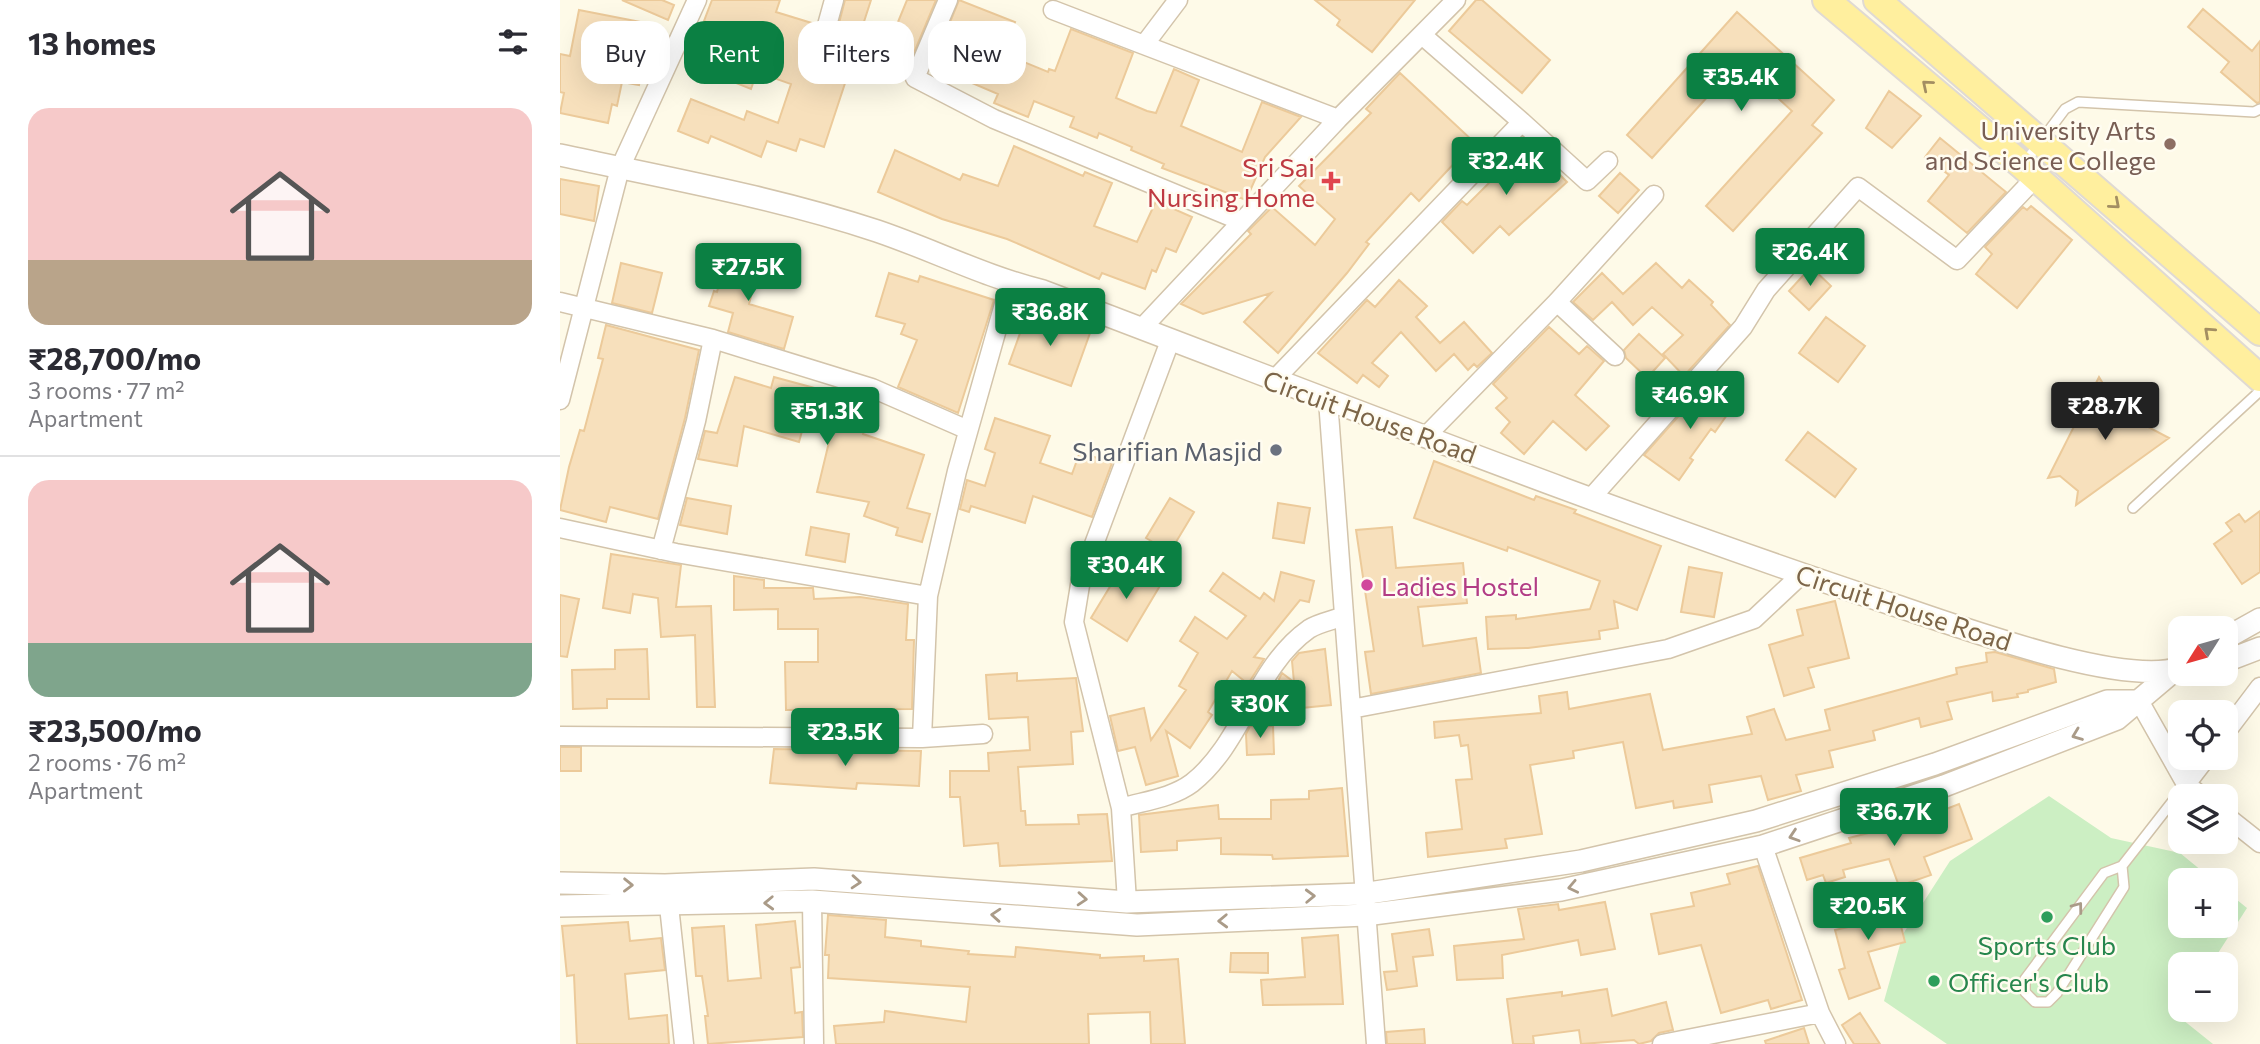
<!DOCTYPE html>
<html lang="en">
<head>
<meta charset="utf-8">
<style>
  :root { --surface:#fff; --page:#f2f2f3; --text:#2b2b33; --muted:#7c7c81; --line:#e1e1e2; --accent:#0b8043 }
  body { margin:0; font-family:Commissioner,sans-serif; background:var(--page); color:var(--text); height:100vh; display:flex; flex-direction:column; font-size:26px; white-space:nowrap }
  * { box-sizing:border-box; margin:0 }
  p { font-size:23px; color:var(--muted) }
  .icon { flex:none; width:38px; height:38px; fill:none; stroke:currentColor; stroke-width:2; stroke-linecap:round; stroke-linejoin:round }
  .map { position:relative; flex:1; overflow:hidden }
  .sheet { display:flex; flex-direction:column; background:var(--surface); width:560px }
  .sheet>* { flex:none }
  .banner { position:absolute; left:21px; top:21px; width:665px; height:63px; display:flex; gap:14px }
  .needle { width:46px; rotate:233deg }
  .tools { position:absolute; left:1608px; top:616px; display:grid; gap:14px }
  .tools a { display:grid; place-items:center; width:70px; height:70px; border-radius:14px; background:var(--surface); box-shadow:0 7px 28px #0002; font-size:35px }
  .price { position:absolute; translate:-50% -60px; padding:0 16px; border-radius:7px; background:var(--accent); color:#fff; font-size:23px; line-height:46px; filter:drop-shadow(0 2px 4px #0008) }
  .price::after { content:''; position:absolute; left:50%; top:42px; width:21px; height:16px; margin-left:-10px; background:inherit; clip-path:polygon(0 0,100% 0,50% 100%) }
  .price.active { background:#222; color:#fff }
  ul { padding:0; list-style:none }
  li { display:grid; align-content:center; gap:14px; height:371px; padding:0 28px }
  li+li { border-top:2px solid var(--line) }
  li span { display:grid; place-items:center; height:217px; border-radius:21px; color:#555 }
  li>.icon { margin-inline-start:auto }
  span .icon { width:126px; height:126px; fill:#fffc; stroke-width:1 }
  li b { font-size:30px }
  h2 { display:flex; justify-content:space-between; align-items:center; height:84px; padding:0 28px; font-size:30px }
  .chip { padding:0 24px; border-radius:21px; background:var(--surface); box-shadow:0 7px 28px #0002; font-size:24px; line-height:63px }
  .chip.active { background:var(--accent); color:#fff }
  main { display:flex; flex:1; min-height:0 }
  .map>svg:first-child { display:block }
</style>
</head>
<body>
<main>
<section class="sheet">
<h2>13 homes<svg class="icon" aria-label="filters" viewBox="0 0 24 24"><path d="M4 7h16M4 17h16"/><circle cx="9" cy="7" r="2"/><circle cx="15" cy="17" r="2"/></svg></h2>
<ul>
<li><span style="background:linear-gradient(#f6c9c9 70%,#b9a48a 0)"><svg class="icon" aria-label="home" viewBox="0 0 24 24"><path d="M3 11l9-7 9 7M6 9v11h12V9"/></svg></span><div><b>₹28,700/mo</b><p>3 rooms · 77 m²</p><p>Apartment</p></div></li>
<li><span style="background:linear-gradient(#f6c9c9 75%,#7fa58c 0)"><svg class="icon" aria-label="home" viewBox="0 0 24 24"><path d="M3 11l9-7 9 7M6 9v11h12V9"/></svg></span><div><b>₹23,500/mo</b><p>2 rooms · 76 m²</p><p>Apartment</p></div></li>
</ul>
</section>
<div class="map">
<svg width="1700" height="1044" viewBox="0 0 1700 1044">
  <rect width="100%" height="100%" fill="#fefae8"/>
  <path fill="#ccefc3" d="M1489,796L1551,838L1620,853L1653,880H1620V926H1666V891L1687,908L1651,964H1620L1622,1010L1618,1016L1653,1044H1387L1324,1001L1343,934L1390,861Z"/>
  <path fill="#f7e0bc" stroke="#ecca9a" stroke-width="2" d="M62,0H102L114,5L108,20Z
    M152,0H220L216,12L255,24L250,49L253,55L263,58L272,50L285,0H311L300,34L329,44L347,0H376L344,77L293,59L264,147L240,139L236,151L207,141L201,157L151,136L148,143L118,131L131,99L184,120L187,111L218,123L231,84L197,72L191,89L131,65L148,23L144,21Z
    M399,0L455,22L442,53L488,72L489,69L495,71L511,29L573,53L556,98L587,111L596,113L614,69L639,80L621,126L682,152L702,102L741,117L705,157L686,200L602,168L604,164L571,150L572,147L539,133L537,138L510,127L514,117L474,101L468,117L434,103L438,94L372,66Z
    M755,0H855L812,52L777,25L780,20Z
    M916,0H922L990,60L962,93L889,31Z
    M1643,9L1692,51L1700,41V102L1697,103L1661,72L1669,62L1628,27Z
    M19,10L91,24L79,85L62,82L57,106L52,104L48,123L0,113L4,93L0,92V54L10,56Z
    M1177,12L1274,100L1252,125L1262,133L1173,231L1146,206L1232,111L1179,62L1092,158L1067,135Z
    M840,73L914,142L859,201L851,193L806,242L809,244L787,273L718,353L684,322L711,293L643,314L621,304L691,234L688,231L712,207L755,245L775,219L739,186L811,113L806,109Z
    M1329,91L1361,116L1332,148L1306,128Z
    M963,138L1007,182L949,235L940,226L913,253L882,222L902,201L907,205L935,177L930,172Z
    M1380,138L1446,192L1407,233L1368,201L1389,175L1365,157Z
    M454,146L523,176L525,172L552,183L534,226L577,242L596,201L632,217L616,252L606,248L596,272L592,270L585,289L542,273L539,279L447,239L382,219L318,192L335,150L400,180L403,174L438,186Z
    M1060,173L1079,190L1058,213L1039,196Z
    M0,179L39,186L34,221L0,214Z
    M1471,206L1512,240L1457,308L1416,274L1432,254L1425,247L1463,207L1467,210Z
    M169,249L201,259L189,304L233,317L224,349L168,332L173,313L149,306L154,291L157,292Z
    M61,263L102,273L92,313L52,303Z
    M1096,263L1122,288L1129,280L1153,302L1151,305L1170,325L1124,376L1103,354L1123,335L1092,307L1073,325L1052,302L1033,320L1013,302L1042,273L1063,294Z
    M1251,267L1271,286L1249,310L1229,291Z
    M329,273L358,282L360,276L434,300L398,413L338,387L357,340L341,334L345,324L316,316Z
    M839,280L867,306L856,317L880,343L904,322L932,353L917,367L914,364L908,370L894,354L876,371L841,332L812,363L828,376L819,387L803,375L797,383L758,353L807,300L815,307Z
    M468,311L530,333L511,386L449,364Z
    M1266,317L1305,346L1278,382L1239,353Z
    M46,325L139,350L125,418L98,519L50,507L46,522L0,510L9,467L20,430L24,431L43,359L38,358Z
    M989,327L1019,354L1027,346L1044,361L1015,395L1049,426L1026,450L993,421L964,454L941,433L950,422L936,408L947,398L933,384Z
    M1079,334L1105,358L1087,378L1066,358L1064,350Z
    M175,377L211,388L214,377L273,393L274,388L312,400L303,434L364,455L347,508L370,514L362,542L336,535L338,528L304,516L309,502L257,492L276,413L249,406L239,442L184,426L177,466L138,459L145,431L157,433Z
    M1539,377L1553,400L1562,392L1593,420L1588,427L1609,438L1516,505L1518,491L1500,476L1488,478Z
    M1148,383L1176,402L1155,432L1151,429L1130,458L1133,460L1119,480L1084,455Z
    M435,418L490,436L480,463L512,474L520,452L552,463L532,517L473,496L465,523L411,506L409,512L400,509L407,480L425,486L435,453L425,449Z
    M1248,432L1296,469L1275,497L1226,460Z
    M874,461L974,500L976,496L1016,510L1014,513L1101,546L1077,610L1054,601L1058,628L1039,631L1040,639L968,648L928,649L926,617L956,615V619L1030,609L1040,581L948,547L947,551L854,518Z
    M127,498L171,506L167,534L120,525Z
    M610,498L634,512L610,552L586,538Z
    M718,503L750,508L744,543L713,538Z
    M1700,511V572L1682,584L1654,544L1672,531L1666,523L1679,514L1685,522Z
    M251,527L289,534L285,562L246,555Z
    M832,527L836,568L903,563L907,603L858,607L863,646L916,638L921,673L811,694L805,652L814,651L796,530Z
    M51,554L121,565L116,607L151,606L155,707H137L135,635L101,637L98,598L73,594L70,613L43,608Z
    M565,562L601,584L567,641L531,618Z
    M1129,567L1162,573L1154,617L1121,612Z
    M721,572L754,581L749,602L740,600L694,657L704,659L688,684L672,671L648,712L652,715L630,748L606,731L618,776L586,785L575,747L558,751L550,716L584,708L591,740L626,690L619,686L638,653L620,641L635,617L667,639L686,616L650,591L663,573L700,599L704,593L714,601Z
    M174,576L204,580V588H253L254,599L300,597L348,604L346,640H354L352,709L226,710L225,662H258V629H218V609L174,610Z
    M0,595L19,599L7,657L0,656Z
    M1275,601L1289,658L1248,668L1254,687L1224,696L1209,645L1243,635L1237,610Z
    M87,649L89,699H47V708L13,709L12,670L55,669V650Z
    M765,649L771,705L722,710L719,679L722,673L734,682L732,661L739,653Z
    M1435,652L1494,669L1496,682L1468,690V692L1457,694L1458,697L1433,701L1432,692L1387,702L1392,719L1361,727L1359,718L1313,731L1315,740L1269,751L1273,767L1236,775L1241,791L1208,800L1201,776L1149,785L1152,802L1114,808L1113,801L1076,808L1063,742L1013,751L1014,758L970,765L982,834L945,839L947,848L868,857L866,833L902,829L896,780L912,779L908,745L901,746L899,735L875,738L874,722L981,713L979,696L1007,692L1009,709L1090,694L1103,750L1192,734L1187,717L1214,709L1226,740L1270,730L1265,710L1397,674L1396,668L1427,662L1426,653Z
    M457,673V681L516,678L523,731L511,732L513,764L458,767L461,811H465L466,825L519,824L518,815L547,814L552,861L440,866L438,843L404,846L400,797H390V771H429L428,753L470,750L468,717L429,719L426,675Z
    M690,726H713L714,754L687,755L686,734Z
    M0,747H21V771H0Z
    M214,749L361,751L359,786L297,783L296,789L210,783Z
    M782,788L788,856L713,859L712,855L661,854V838L617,841V850L581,852L579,815L658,805L659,819H711V800L749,799V791Z
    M1399,804L1412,839L1364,857L1371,875L1339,886L1329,859L1283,870L1285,877L1266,883L1263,875L1247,880L1240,858L1291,843L1289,838L1355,821Z
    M1198,866L1242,1000L1211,1009L1208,1000L1161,1013L1141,945L1099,954L1091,914L1134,906L1131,893L1170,884L1167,874Z
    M1332,890L1345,942L1308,952L1320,988L1289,999L1279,970L1285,968L1275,930L1306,923L1300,896Z
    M1045,902L1055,949L1021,955L1018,940L942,955L943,978L897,980L894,946L964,939L958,909L998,904L999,910Z
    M268,915L326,920L325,937L361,941V946L409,951L408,954L455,957L456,947L540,955V958L584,956V961L618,959L625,1044H591L590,1012L528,1014L529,1044H276L274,1026L324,1022L325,1011L406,1022L410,987L268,978L269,955H265Z
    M235,921L240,967L231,968L235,1013L242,1012L243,1037L148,1044L145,1016H148L142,976H136L132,928L164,926L168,981L201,978L196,925Z
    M68,922L70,941L101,938L105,970L65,974L69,1019L107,1015L109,1044H17L14,975L7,976L2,926Z
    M869,929L873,955L853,957L857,986L827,990L824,972L837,971L832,934Z
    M778,935L783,1004L703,1005L701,980L745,977L742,938Z
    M671,953H708V973L670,972Z
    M1047,989L1052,1016L1106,1002L1113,1030L1099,1033L1091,1041L1079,1044L1074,1040L1021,1044L1019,1030L973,1036L974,1044H953L947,999L1002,992V996Z
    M1300,1013L1320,1044H1294L1282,1025Z
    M1244,1028L1249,1044H1206L1205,1041Z
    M864,1029L865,1044H827L826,1032Z"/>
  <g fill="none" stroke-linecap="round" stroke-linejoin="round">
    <defs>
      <path id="service" d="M1463,165L1505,109L1518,102L1694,112L1700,109
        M1573,508L1700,391
        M1562,866L1564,887L1497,993L1488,1002H1475L1465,992V979L1544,873L1562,866L1626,784"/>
      <path id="minor" d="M388,0L355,78L434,119L681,221
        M618,0L584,45L778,119
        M493,10L584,45
        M261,47L274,0
        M962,122L1027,181L1048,161
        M0,302L153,339L312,388L408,430
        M997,302L1055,356
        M582,328L778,119L896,0
        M714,380L962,122L862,35
        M0,400L60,168L137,0
        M768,400L816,1044
        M866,436L997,302L1094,195
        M1031,498L1183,327L1206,290L1298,187L1397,260L1476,177
        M0,528L116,553L368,596
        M101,550L136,421L153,339
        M1578,699L1626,784L1641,796
        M791,709L1108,649L1194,619L1242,574
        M1666,732L1700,687
        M0,736L362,738L368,596L397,471L450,283
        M362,738L423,734
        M1626,784L1646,758
        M561,808C584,801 612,798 632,783C683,743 695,667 749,629C758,623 774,620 784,616
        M1666,816L1700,843
        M1203,846L1260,1013L1276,1044
        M252,901L254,1044
        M567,902L561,808L514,622L521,579L610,341
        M109,906L124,1044
        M1102,1044L1260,1013"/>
      <path id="tertiary" d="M0,155C106,178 214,197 317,231C373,250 426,277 483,291C766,398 1047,510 1334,605C1398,626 1560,687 1620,668
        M1666,638L1700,619
        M1666,661L1700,648
        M0,883L105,885L254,879L567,902L802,894L1021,861L1196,821L1375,764L1547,701H1575
        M0,906L252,901L577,925L805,915L1001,890L1203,846L1384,786L1557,719L1615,670"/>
      <path id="primary" d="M1266,0L1463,166L1700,378
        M1317,0L1700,332"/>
    </defs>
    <use href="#service" stroke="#d3c4ab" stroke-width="12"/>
    <use href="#minor" stroke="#d3c4ab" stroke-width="21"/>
    <use href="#tertiary" stroke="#d3c4ab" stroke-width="24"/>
    <use href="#primary" stroke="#e0dad3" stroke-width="30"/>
    <use href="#service" stroke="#fff" stroke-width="9"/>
    <use href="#minor" stroke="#fff" stroke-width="18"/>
    <use href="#tertiary" stroke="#fff" stroke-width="21"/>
    <use href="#primary" stroke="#ffef9e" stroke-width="26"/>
  </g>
  <defs><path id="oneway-chevron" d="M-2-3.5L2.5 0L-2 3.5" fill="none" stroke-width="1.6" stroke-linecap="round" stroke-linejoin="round" transform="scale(1.75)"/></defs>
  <g stroke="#a38e62">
    <use href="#oneway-chevron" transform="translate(1367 85) rotate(-140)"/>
    <use href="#oneway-chevron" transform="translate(1555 204) rotate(41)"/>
    <use href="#oneway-chevron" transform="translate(1649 332) rotate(-138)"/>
  </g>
  <g stroke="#aa9b88">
    <use href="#oneway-chevron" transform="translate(1517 735) rotate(159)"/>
    <use href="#oneway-chevron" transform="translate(1234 836) rotate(162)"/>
    <use href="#oneway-chevron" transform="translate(296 882) rotate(4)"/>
    <use href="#oneway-chevron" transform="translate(68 885) rotate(1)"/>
    <use href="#oneway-chevron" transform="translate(1013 887) rotate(168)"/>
    <use href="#oneway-chevron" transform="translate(750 896) rotate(-2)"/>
    <use href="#oneway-chevron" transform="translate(522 899) rotate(4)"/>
    <use href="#oneway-chevron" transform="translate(209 903) rotate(178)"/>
    <use href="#oneway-chevron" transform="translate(1518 907) rotate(-53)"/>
    <use href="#oneway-chevron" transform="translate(436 915) rotate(-176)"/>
    <use href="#oneway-chevron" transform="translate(663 921) rotate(178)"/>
  </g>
  <circle fill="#8d6e63" stroke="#fffcf0" stroke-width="2.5" cx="1610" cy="144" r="7"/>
  <path fill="#e0444e" stroke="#fffcf0" stroke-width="2.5" d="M767.5 170.5h7v7h7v7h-7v7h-7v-7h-7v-7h7z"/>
  <circle fill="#6b7280" stroke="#fffcf0" stroke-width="2.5" cx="716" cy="450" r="7"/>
  <circle fill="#d1479c" stroke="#fffcf0" stroke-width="2.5" cx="807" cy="585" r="7"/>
  <g fill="#2e9e5b" stroke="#fffcf0" stroke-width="2.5">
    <circle cx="1487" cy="917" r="7"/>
    <circle cx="1374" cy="981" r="7"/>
  </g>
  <g text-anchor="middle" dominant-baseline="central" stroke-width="5" stroke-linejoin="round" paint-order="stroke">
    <g font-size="26" fill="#785e54" stroke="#fffcf0" text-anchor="end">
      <text x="1596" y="129">University Arts<tspan x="1596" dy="30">and Science College</tspan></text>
    </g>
    <g font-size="26" fill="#be3a42" stroke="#fffcf0" text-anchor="end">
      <text x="755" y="166">Sri Sai<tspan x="755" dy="30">Nursing Home</tspan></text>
    </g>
    <g font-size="26" fill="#7c6548" stroke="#fffcf0">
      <text transform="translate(810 416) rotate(20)">Circuit House Road</text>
      <text transform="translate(1344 607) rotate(18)">Circuit House Road</text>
    </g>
    <g font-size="26" fill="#5b616d" stroke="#fffcf0" text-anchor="end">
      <text x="702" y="450">Sharifian Masjid</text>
    </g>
    <g font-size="26" fill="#b23c85" stroke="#fffcf0" text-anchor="start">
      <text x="821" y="585">Ladies Hostel</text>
    </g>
    <g font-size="26" fill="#27864d" stroke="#fffcf0">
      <text x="1487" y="944">Sports Club</text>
      <text x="1388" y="981" text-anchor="start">Officer's Club</text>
    </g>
  </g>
</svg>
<div class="tools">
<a><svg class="needle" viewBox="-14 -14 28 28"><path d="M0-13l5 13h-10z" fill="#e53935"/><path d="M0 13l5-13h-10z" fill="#7c7c81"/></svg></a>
<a><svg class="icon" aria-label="locate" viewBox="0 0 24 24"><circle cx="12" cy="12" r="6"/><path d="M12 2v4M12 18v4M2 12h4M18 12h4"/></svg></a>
<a><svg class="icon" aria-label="layers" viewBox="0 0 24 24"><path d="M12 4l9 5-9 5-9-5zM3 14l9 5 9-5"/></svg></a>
<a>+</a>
<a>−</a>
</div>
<b class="price" style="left:1181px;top:113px">₹35.4K</b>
<b class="price" style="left:946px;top:197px">₹32.4K</b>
<b class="price" style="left:1250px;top:288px">₹26.4K</b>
<b class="price" style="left:188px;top:303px">₹27.5K</b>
<b class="price" style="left:490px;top:348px">₹36.8K</b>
<b class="price" style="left:1130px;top:431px">₹46.9K</b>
<b class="price active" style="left:1545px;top:442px">₹28.7K</b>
<b class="price" style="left:267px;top:447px">₹51.3K</b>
<b class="price" style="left:566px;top:601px">₹30.4K</b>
<b class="price" style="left:700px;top:740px">₹30K</b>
<b class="price" style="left:285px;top:768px">₹23.5K</b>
<b class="price" style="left:1334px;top:848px">₹36.7K</b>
<b class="price" style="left:1308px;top:942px">₹20.5K</b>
<div class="banner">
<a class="chip">Buy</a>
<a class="chip active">Rent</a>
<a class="chip">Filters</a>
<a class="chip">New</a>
</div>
</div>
</main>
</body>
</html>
